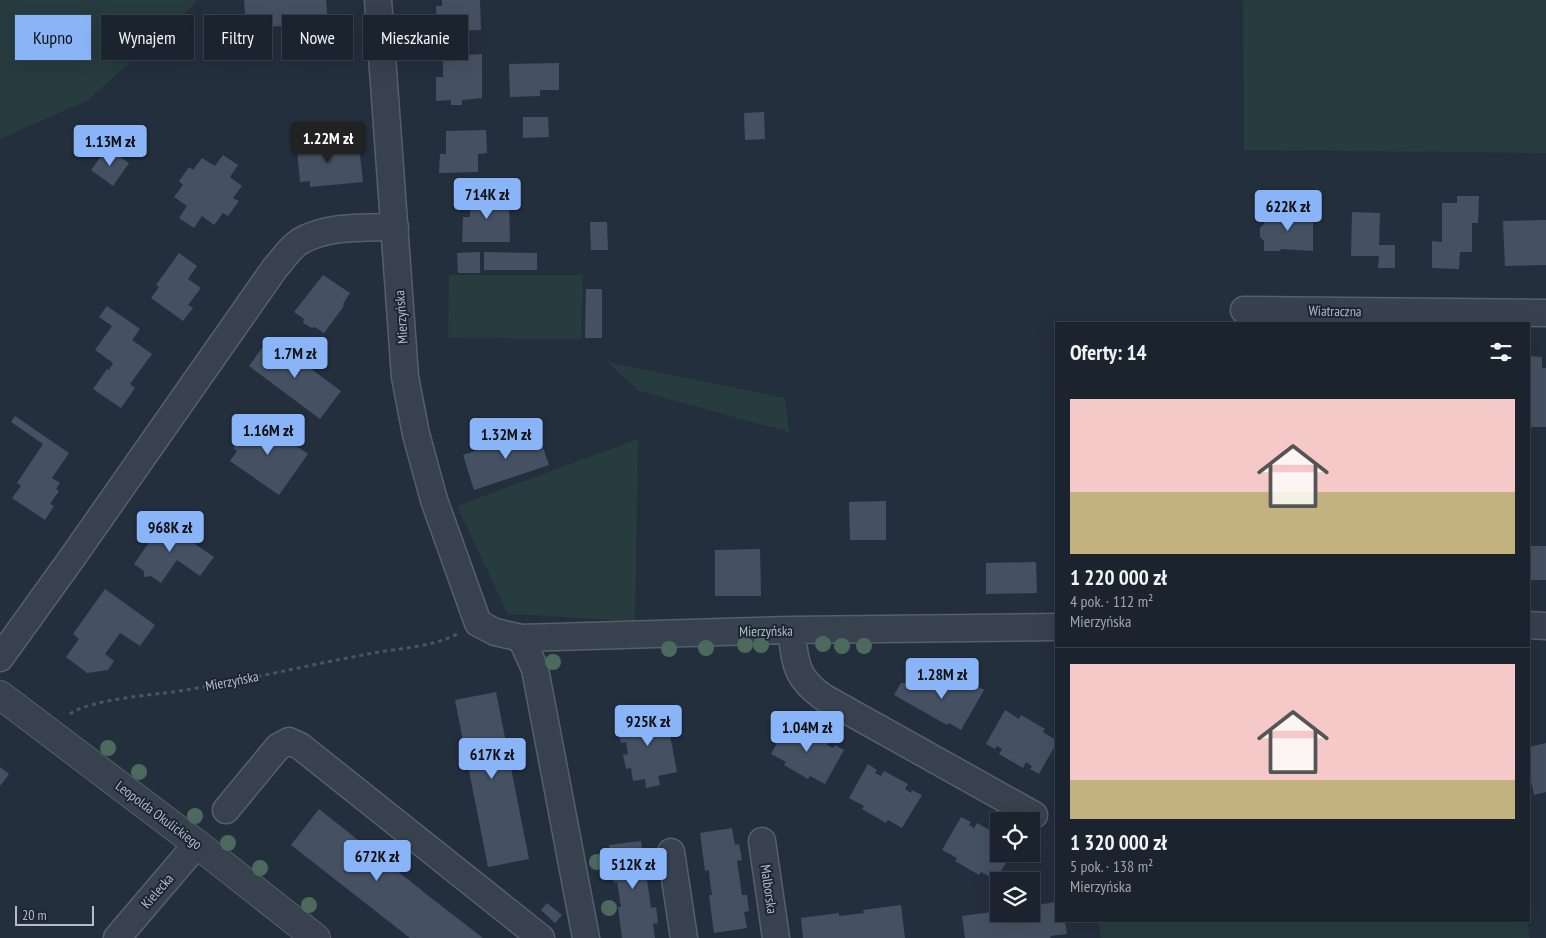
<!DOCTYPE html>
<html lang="pl">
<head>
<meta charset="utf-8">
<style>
  :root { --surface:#1b232e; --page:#282f3a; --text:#f1f3f6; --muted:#a0a4aa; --line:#39404a; --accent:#8ab4f8 }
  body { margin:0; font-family:"PT Sans Narrow",sans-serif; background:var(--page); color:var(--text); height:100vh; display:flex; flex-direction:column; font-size:19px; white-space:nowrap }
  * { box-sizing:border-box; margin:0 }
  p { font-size:16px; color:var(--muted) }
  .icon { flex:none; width:28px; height:28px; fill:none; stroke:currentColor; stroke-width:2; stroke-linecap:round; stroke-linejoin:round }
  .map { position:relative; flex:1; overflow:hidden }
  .drawer { position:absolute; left:1055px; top:322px; width:475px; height:600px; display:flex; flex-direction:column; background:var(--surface); border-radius:0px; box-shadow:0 5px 20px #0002,0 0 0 1px var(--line) }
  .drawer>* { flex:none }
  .top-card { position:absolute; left:15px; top:15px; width:475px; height:45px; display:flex; gap:10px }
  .controls { position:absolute; left:990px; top:812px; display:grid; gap:10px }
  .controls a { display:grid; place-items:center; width:50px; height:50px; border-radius:0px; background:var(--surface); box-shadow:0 5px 20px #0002,0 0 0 1px var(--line); font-size:25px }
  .scale { position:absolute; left:15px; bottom:12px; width:79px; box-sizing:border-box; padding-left:5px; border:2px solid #b4bcc9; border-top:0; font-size:14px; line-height:18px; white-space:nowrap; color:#b4bcc9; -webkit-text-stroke:4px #1d2633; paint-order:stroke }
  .price { position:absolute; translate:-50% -42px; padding:0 11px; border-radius:5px; background:var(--accent); color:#111; font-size:16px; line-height:32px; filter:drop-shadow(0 1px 2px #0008) }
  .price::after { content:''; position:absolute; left:50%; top:30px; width:15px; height:11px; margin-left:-8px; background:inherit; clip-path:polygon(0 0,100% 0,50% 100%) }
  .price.on { background:#222; color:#fff }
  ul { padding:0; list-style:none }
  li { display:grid; align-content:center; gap:10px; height:265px; padding:0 15px }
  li+li { border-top:1px solid var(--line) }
  li span { display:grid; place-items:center; height:155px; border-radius:0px; color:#555 }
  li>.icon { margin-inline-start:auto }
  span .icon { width:90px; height:90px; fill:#fffc; stroke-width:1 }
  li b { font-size:21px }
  h2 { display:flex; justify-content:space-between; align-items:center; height:60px; padding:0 15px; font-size:21px }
  .chip { padding:0 18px; border-radius:0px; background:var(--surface); box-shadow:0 5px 20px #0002,0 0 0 1px var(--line); font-size:18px; line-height:45px }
  .chip.on { background:var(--accent); color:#111 }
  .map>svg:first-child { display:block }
</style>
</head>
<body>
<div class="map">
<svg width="1546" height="938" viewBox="0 0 1546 938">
  <rect width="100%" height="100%" fill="#242f3e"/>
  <path fill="#263c3f" d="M0,0H196L195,4L88,100L0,139Z
    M1243,0H1546V153L1244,150Z
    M449,275H583L581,339L448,338Z
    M607,362L785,398L789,432L639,391Z
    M638,439L635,621L508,614L457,506Z
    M1098,921H1527L1530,938H1101Z"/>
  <path fill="#455162" d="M244,0H326L328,22L246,29Z
    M442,0H480L481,30L437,31L436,6H442Z
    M482,54V98L462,100V105H451V100L436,101V77H443V56Z
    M559,63V90H540V96L510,97L509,64Z
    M764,112L765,139L745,140L744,113Z
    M523,117H548L549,137L523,138Z
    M486,130L487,153L478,154V172L439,173L440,154H446V131Z
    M316,137L317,149L359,145L363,182L310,187V181L300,182L296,139Z
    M107,148L129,163L113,186L91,170Z
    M223,155L238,165L230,177L242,186L233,198L239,201L228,216L223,213L214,225L202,216L194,228L179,218L187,206L174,197L183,185L179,181L189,167L193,170L202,158L215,166Z
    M470,196L509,197L510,242H462L463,217H470Z
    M1457,196H1479L1478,223H1472V252H1460L1459,269L1432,268V241L1442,242V203H1457Z
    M1352,212L1380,213L1379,245H1395V268H1378L1379,256H1351Z
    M1313,213V251L1280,249L1281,251H1264V241L1260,237V228L1264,224V214Z
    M1546,220V265L1505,266L1503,221Z
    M590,222H607L608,250H591Z
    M480,252V273H458L457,253Z
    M484,252L537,253V270H484Z
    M179,253L197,266L188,279L201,288L188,305L193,308L183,321L151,298L159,287L156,285Z
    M323,275L350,293L343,304L344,306L324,333L315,327L312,328L303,323L304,319L294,312Z
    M586,289H602V338H585Z
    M107,306L140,329L132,340L152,354L130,384L135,388L121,408L93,389L107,369L109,370L113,363L95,350L112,326L99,317Z
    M269,338L341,391L320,419L249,366Z
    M1529,356L1542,357V368H1546V427H1529Z
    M15,416L69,453L52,478L60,483L56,489L59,491L50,504L54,506L45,520L12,498L21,486L17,483L43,444L11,422Z
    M255,417L308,454L279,495L230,461L237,451L233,448Z
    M537,430L549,465L474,490L463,455Z
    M886,501V540H850L849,502Z
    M157,518L214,557L200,576L177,560L161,583L151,576L144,577V571L134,564L150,541L144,537Z
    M1529,546H1546V580H1529Z
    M760,549L761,596H715V550Z
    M1036,562L1037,593L986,594V563Z
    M105,589L155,625L140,646L120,633L105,654L114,661L108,670L87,673L66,657L79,639L73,634Z
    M917,682L926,687L928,682H944L952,687L955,682L966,688L970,682L984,690L961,730L949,723L947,725L894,695L901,683Z
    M496,692L529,859L488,867L455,700Z
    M636,706L640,708L641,712L655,709L658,721L667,719L677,772L658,776L660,785L646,788L645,779L633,781L631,768L626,769L623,755L628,754L626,742L621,743L618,729L627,727L625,716L629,715V710L632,707Z
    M1005,710L1019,719L1021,715L1045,729L1043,732L1056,740V744L1039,774L1030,769L1032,766L1026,762L1023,768L999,754L1002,749L997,746L995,749L986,744Z
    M790,720L799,725L797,728L803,731L806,726L830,740L827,745L833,748L835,745L844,750L825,784L810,776L808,779L784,765L786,762L771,754Z
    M1546,743V792L1534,795L1529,772V747Z
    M868,764L877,770L875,773L881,776L884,771L908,784L905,789L911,793L912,790L922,795L902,828L888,820L886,823L862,809L864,806L849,798Z
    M0,767L9,774L0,786Z
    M319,809L430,897L483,938H410L291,845Z
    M961,817L971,822L969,825L974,828L977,823L999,835V854H1011L996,880L981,872L979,875L955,861L957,858L942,850Z
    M732,828L735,845L739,844L742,860L737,861L742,895H747L749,911L744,912L747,928L714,933L709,895H712L710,882L709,870L705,871L700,833Z
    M641,841L643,857L648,856L651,872L646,873L651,908L656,907L658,923L653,924L655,938H622L618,907H621L617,882L614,883L609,845Z
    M1056,902V921H1065L1067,934L1050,936L1051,938H965L962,916L999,911V914H1031V906Z
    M547,903L562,915L555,923L541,910Z
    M901,905L905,938H803L801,918L839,913V916L864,913L863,910Z"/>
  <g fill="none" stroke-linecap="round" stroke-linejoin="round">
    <defs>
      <path id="minor" d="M378,0L405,377L416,434L434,500L478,623L495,632L521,638L791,630L1056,627
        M1244,310L1546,313
        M1529,625L1546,626
        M791,630C796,663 794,676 823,697L1034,815
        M521,638L535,669L586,938
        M0,658L72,558L275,268C282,260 290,248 299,242C327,225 364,228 395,227
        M226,810L278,747L289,741L300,746L541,938
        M762,841L776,938
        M671,852L684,938
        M117,938L197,844"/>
      <path id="tertiary" d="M0,695L197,844L316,938"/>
    </defs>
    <use href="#minor" stroke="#565f6c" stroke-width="29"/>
    <use href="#tertiary" stroke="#565f6c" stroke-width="30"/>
    <path stroke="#44595c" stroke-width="3" stroke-dasharray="4 4" stroke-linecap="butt" d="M70,714C89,700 149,695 173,692C239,682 303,666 368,654C397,648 430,648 457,634"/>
    <use href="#minor" stroke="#38414e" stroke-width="26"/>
    <use href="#tertiary" stroke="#38414e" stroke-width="28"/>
  </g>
  <g fill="#4b6a5d">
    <circle cx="823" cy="644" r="8"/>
    <circle cx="745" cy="645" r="8"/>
    <circle cx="761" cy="645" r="8"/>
    <circle cx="842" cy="646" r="8"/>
    <circle cx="864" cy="646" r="8"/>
    <circle cx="706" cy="648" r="8"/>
    <circle cx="669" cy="649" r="8"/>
    <circle cx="553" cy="662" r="8"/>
    <circle cx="108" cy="748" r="8"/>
    <circle cx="139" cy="772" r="8"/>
    <circle cx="195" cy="816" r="8"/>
    <circle cx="228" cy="843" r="8"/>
    <circle cx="597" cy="862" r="8"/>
    <circle cx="260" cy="868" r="8"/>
    <circle cx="309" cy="905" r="8"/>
    <circle cx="609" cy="908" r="8"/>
  </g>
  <g text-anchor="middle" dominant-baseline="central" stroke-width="4" stroke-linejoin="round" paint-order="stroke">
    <g font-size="14" fill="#b4bcc9" stroke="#1d2633">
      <text transform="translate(1335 311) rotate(1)">Wiatraczna</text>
      <text transform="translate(401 317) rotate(-94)">Mierzyńska</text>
      <text transform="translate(766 631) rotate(-1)">Mierzyńska</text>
      <text transform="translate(232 681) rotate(-11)">Mierzyńska</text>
      <text transform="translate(159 815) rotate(37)">Leopolda Okulickiego</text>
      <text transform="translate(769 889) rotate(82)">Malborska</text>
      <text transform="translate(157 891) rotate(-49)">Kielecka</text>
    </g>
  </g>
</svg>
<div class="controls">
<a><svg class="icon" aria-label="locate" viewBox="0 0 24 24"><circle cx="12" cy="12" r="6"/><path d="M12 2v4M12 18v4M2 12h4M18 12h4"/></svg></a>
<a><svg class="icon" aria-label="layers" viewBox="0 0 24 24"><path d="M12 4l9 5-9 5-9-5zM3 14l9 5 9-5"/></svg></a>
</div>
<div class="scale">20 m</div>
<b class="price on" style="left:328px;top:164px">1.22M zł</b>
<b class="price" style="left:110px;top:167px">1.13M zł</b>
<b class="price" style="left:487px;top:220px">714K zł</b>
<b class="price" style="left:1288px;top:232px">622K zł</b>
<b class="price" style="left:295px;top:379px">1.7M zł</b>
<b class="price" style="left:268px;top:456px">1.16M zł</b>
<b class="price" style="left:506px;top:460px">1.32M zł</b>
<b class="price" style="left:170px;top:553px">968K zł</b>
<b class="price" style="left:942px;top:700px">1.28M zł</b>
<b class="price" style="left:648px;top:747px">925K zł</b>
<b class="price" style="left:807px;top:753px">1.04M zł</b>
<b class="price" style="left:492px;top:780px">617K zł</b>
<b class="price" style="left:377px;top:882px">672K zł</b>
<b class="price" style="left:633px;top:890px">512K zł</b>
<div class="top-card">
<a class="chip on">Kupno</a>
<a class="chip">Wynajem</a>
<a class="chip">Filtry</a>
<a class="chip">Nowe</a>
<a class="chip">Mieszkanie</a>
</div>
<section class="drawer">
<h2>Oferty: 14<svg class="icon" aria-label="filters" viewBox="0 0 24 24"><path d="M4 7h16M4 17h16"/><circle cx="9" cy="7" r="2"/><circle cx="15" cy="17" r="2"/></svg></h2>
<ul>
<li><span style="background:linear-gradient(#f6c9c9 60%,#c2b280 0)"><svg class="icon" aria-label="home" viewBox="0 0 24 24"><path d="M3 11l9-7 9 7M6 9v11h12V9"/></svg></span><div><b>1 220 000 zł</b><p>4 pok. · 112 m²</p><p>Mierzyńska</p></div></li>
<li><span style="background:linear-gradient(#f6c9c9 75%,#c2b280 0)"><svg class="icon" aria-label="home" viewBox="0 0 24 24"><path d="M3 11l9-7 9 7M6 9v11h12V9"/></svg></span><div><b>1 320 000 zł</b><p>5 pok. · 138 m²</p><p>Mierzyńska</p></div></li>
</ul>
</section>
</div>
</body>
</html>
